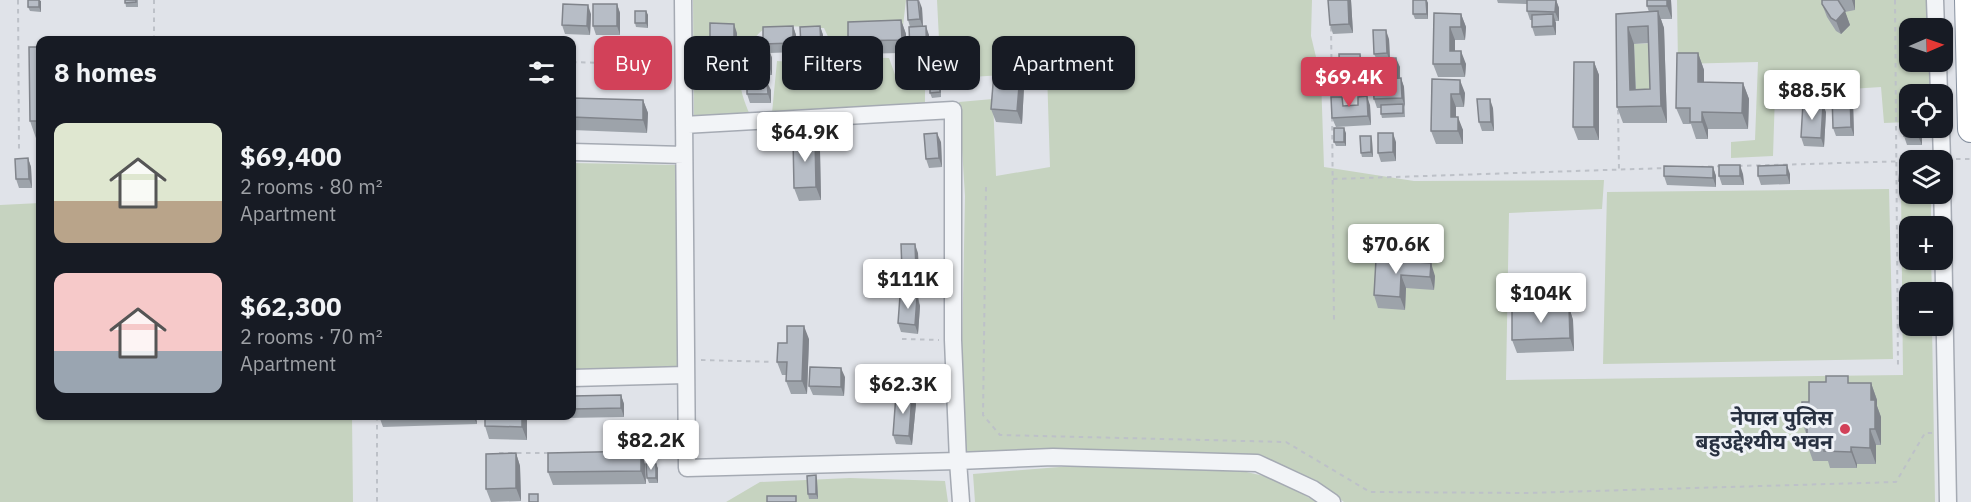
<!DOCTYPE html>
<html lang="en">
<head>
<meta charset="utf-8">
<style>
  :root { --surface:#171b24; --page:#242831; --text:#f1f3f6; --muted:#9ea1a6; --accent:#d24159 }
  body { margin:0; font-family:"IBM Plex Sans","Noto Sans Devanagari",sans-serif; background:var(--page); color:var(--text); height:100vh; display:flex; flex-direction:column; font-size:22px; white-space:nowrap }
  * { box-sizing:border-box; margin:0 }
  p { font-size:20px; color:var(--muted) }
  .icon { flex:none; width:33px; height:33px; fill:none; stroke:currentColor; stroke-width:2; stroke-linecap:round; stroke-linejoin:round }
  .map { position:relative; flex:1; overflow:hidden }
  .sheet { position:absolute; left:36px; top:36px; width:540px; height:384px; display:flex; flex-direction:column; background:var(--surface); border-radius:12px; box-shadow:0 2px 4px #0004 }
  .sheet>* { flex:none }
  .hud { position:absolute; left:594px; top:36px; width:570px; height:54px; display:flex; gap:12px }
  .needle { width:39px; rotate:88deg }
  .buttons { position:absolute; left:1899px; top:18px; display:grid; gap:12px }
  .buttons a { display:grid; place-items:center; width:54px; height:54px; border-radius:12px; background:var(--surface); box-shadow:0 2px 4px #0004; font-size:30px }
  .price { position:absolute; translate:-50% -51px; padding:0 14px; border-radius:6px; background:#fff; color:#222; font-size:20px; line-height:39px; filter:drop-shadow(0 2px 3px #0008) }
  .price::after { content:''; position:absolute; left:50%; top:36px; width:18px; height:14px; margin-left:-9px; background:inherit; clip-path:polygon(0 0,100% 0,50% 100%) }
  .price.current { background:var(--accent); color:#fff }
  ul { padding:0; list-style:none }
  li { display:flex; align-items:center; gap:18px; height:150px; padding:0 18px }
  li span { display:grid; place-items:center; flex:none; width:168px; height:120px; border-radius:12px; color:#555 }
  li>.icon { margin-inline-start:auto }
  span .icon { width:72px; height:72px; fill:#fffc; stroke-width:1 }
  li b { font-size:26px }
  h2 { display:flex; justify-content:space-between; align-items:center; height:72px; padding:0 18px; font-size:26px }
  .chip { padding:0 21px; border-radius:12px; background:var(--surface); box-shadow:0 2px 4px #0004; font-size:21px; line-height:54px }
  .chip.current { background:var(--accent); color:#fff }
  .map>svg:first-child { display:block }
</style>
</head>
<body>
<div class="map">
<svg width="1971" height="502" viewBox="0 0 1971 502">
  <rect width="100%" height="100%" fill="#e0e3e9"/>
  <path fill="#c6d3c0" d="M693,0H906L903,26L849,31V57L889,58L897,80L925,88V106L772,113L777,61L809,63L830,55V41L824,28C810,28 775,23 763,30C759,32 756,37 753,40C732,63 739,90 750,115L694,119Z
    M937,0H1312L1311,36L1321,78L1324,167L1414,181L1604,180L1602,209L1509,213L1506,380L1903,375L1901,189H1909L1910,194H1931V226H1910V260H1931L1932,292H1910V326H1932L1935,502H1344L1313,479L1261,458L960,451L965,196L959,102L993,99L996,176L1050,167L1047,72L941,79Z
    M1677,0H1928L1929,28H1910V62H1929L1930,94H1910L1909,122L1884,123L1881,87L1775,94L1773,156L1731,158V142L1755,140L1758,62L1678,64Z
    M1654,43L1657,106L1636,107L1634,44Z
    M572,163L677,165L681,370L572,371Z
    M1889,189L1893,359L1603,364L1607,192Z
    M40,203V416H352L353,502H0V205Z
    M1097,464L1242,471L1278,479L1316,502H975L973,474Z
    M850,478L945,481L948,502H726L760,482Z"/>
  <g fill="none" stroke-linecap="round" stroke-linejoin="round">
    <defs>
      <path id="minor" d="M683,0L687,468L958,461L953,340V110L684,125
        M1935,0L1936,28
        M1938,62L1939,94
        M1941,128L1942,160
        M572,152L684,155
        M1942,178L1948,502
        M572,378L686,375
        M961,502L958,461L1053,457L1257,463L1313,489L1332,502"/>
      <path id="highway" d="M1968,0L1971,129"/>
    </defs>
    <use href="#minor" stroke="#a5aab3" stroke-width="19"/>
    <use href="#highway" stroke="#8791a0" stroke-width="28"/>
    <path stroke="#bdc1c8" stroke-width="2" stroke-dasharray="4.5 4.5" stroke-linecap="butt" d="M18,0L19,151
      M1895,0L1898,367
      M1331,27L1332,99
      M154,40V0
      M572,62L669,65
      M1332,108L1334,322
      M1618,110L1619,170
      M1956,159H1971
      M1919,160H1926
      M1738,166L1910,161
      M1699,167L1721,166
      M1333,179L1667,168
      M986,187L983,415L1000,435L1286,442L1370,492L1526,493L1896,482L1925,433H1932
      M902,339L939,340
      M701,360L773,362
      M377,416V502
      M639,452L672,451
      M499,453H549"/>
    <use href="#minor" stroke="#f2f4f7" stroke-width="16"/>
    <use href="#highway" stroke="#fff" stroke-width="26"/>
  </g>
  <path fill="#9da3aa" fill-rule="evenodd" d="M125,0H138V7H126Z
    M1351,0L1353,33L1333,34L1330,25Z
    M1413,0H1427L1428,3V19H1415L1413,14Z
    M1497,0H1556L1559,8V21H1555L1556,23V35L1535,36L1532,27V20H1530L1527,11V4L1498,3Z
    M1671,0L1672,19H1661L1664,28L1667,123H1623L1617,107L1616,14L1649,12L1647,6ZM1649,43L1650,89L1636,90L1634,44Z
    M1822,0H1855V10L1845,12L1850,25L1841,34L1836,31L1827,17L1822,4Z
    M41,1V12L30,11L28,7Z
    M617,4L620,13V35H596L593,26Z
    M922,8L923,26L929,35L931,82H914L911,73L910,27L908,20Z
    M646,11L648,15V28L636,27L635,23Z
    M1434,13L1461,14L1466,27L1465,40H1455V51L1466,64L1465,77H1438L1433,64Z
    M591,14L590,35L565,34L562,25Z
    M901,20L906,34V53H907L909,57L910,70H903L902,66L901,53L853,54L848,41Z
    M793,26L796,35L797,52L770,53L772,58V75L749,76L746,67L765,49L763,44Z
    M820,26L823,35L824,55H804L801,46Z
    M737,33V46H713L710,37Z
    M1389,39L1390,58L1400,67V78H1401L1404,87L1405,117L1382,118L1381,114V108H1377L1374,99V79L1373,76L1376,58L1374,54Z
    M40,47V144H38L30,121Z
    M1698,53L1704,70V82L1743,83L1749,99L1748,129H1708V139H1696L1691,124H1683L1676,108Z
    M1594,62L1599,75V140H1578L1573,127Z
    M1363,63L1364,88L1343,89L1340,80Z
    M1432,79L1465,93L1464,107H1456V117L1463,130V144H1436L1431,131Z
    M940,84L941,89V97L932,98L930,93Z
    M1024,87L1022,124L996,122L991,109Z
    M771,90V103H750L747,94Z
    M572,98L643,100L648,113L647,133L572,130Z
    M1853,102L1854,136H1836L1833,128Z
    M1370,105L1371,125L1336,127L1332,118L1346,106Z
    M1493,108L1494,131H1482L1479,122Z
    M1826,112L1824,147L1804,146L1801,137Z
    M1922,130V145H1907L1904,136Z
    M1346,133V146H1336L1334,142Z
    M1372,140L1373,157H1362L1361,153Z
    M941,142L942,167L929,168L926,159Z
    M1396,142V161L1381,162L1378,153Z
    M820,151L821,200L799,201L794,188Z
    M28,158L31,167L32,188H19L16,179Z
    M1910,160V189H1902L1899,181Z
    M1713,167L1716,176V187L1667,185L1664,176Z
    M1743,174L1744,185H1722L1719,176Z
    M1790,174V184L1761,185L1758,176Z
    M918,253L919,279H906L902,270Z
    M1376,259L1435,276L1434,290L1406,288L1405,310L1378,308L1374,295Z
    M917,290L920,306L918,334L901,332L898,323L902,296Z
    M1569,307L1573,320L1574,351L1517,353L1512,340Z
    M809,339L807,394H791L786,381V375H782L777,362Z
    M845,377L844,396L813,395L809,386Z
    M1851,383H1871L1877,400V406L1881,417V445H1876V464H1857V468H1830L1828,461H1813L1807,444V436L1802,422L1809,402Z
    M621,395L624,404V417L566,418L565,416H572V396Z
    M912,395L916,404L912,445L896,444L893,435Z
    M379,416H476L477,424L383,427Z
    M485,416H527V440L489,439L485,426Z
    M516,453L520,466L521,501L491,502L486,489Z
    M645,464L646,484L553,485L548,472Z
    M658,468V483H649L647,478Z
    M816,475L817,480L818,499H809L808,494Z"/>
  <path fill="#80848b" d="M39,0L41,1V12L39,7Z
    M919,0L922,8L923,28L920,19Z
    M1348,0H1351L1353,33L1349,24Z
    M1426,0L1428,3V19L1427,14Z
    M1556,0L1559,8V21L1555,12Z
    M1667,0H1671L1672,19L1667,6Z
    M1852,0H1855V10Z
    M617,4L620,13V35L617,26Z
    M588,5L591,14L590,35L587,26Z
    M646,11L648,15V28L646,23Z
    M1658,11L1664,28L1667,123L1661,106Z
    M1845,11L1850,25L1841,34L1836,21Z
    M1461,14L1466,27L1465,40L1461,27Z
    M1553,14L1556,23V35L1553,26Z
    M901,20L906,34V53L902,40Z
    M734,24L737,33V46L734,37Z
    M793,26L796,35L797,52L793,43Z
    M820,26L823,35L824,55L821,46Z
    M926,26L929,35L931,82L927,73Z
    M1450,27L1455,40V64L1450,51Z
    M1628,27L1634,44L1636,107L1630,90Z
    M1386,30L1389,39L1390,62L1387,53Z
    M769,49L772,58V75L769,66Z
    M1461,51L1466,64L1465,77L1461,64Z
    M907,53L909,57L910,70L908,66Z
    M1698,53L1704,70V99L1698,82Z
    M1360,54L1363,63L1364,88L1361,79Z
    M1396,58L1400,67V84L1396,75Z
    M1594,62L1599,75V140L1594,127Z
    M1020,74L1024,87L1022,124L1017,111Z
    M1401,78L1404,87L1405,107L1402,98Z
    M1460,80L1465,93L1464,107L1460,94Z
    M767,82L771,90V103L768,94Z
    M1743,83L1749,99L1748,129L1742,113Z
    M1451,94L1456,107V130L1451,117Z
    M1850,94L1853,102L1854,136L1851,127Z
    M1367,96L1370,105L1371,125L1368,116Z
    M1490,99L1493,108L1494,131L1491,122Z
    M643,100L648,113L647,133L643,120Z
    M1823,104L1826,112L1824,147L1821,138Z
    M1702,112L1708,129V139L1702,122Z
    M1458,117L1463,130V144L1458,131Z
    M1344,128L1346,133V146L1344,142Z
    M1919,128H1921L1922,130V145L1918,136Z
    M937,133L941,142L942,167L939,158Z
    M1393,133L1396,142V161L1393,152Z
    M1371,136L1372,140L1373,157L1371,152Z
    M815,138L820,151L821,200L816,187Z
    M28,158L31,167L32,188L29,179Z
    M1740,165L1743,174L1744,185L1740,176Z
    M1787,165L1790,174V184L1787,175Z
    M1713,167L1716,176V187L1713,178Z
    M915,244L918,253L919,279L916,270Z
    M1431,263L1435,276L1434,290L1430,277Z
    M1401,275L1406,288L1405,310L1400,297Z
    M917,297L920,306L918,334L915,325Z
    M1569,307L1573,320L1574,351L1570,338Z
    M804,326L809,339L807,394L802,381Z
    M841,368L845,377L844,396L841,387Z
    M1871,383L1877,400V406L1881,417V445L1875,429L1871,400Z
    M621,395L624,404V417L621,408Z
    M912,395L916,404L912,445L909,436Z
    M473,416H476L477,424Z
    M522,416H527V440L522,427Z
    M1870,429L1876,445V464L1870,448Z
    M1851,447L1857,464V468L1851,452Z
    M641,451L645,464L646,484L641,471Z
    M516,453L520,466L521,501L516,488Z
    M656,464L658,468V483L656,478Z
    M816,475L817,480L818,499L816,494Z"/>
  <path fill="#b7bdc6" stroke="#80848b" stroke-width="1.5" fill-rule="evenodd" d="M28,0H39V7H28Z
    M125,0H136V2L125,3Z
    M907,0H918L920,19L908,20Z
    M1328,0H1348L1349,24L1330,25Z
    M1413,0H1426L1427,14H1413Z
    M1527,0H1556L1555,12L1527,11Z
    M1647,0H1667V6H1647Z
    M1822,0H1838L1845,11L1836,21L1831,18L1822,4Z
    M563,4L588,5L587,26L562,25Z
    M593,4H617V26H593Z
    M635,11H646V23H635Z
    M1658,11L1661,106L1617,107L1616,14ZM1648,26L1650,89L1630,90L1628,27Z
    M1434,13L1461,14V27H1450V51H1461V64H1433Z
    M1553,14V26L1532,27V15Z
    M901,20L902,40L848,41V22Z
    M710,23L734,24V37H710Z
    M793,26V43L763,44V27Z
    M820,26L821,46H801L800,27Z
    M926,26L927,73H911L909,27Z
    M1373,30H1386L1387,53L1374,54Z
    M29,47H40V121H30Z
    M769,49V66L746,67L745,50Z
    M901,53H907L908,66H902Z
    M1677,53H1698V82L1743,83L1742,113L1702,112V122H1690V108H1676Z
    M1339,54H1360L1361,79L1340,80Z
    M1372,58H1396V75L1373,76Z
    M1574,62H1594V127H1573Z
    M994,72L1020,74L1017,111L991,109Z
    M1401,78L1402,98L1374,99L1373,79Z
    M1432,79L1460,80V94H1451V117H1458V131H1431Z
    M747,82H767L768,94H747Z
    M940,84V92L930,93V85Z
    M1832,94H1850L1851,127L1833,128Z
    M1367,96L1368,116L1332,118L1331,97H1342L1343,106L1358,105V97Z
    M572,98L643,100V120L572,117Z
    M1477,99H1490L1491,122H1479Z
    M1803,103L1823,104L1821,138L1801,137Z
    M1403,104V113L1381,114V105Z
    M1904,121H1910V128H1919L1918,136H1904Z
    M1334,128H1344V142H1334Z
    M937,133L939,158L926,159L924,134Z
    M1378,133H1393V152L1378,153Z
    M1360,136H1371V152L1361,153Z
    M815,138L816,187L794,188L793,139Z
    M28,158L29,179H16L15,159Z
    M1901,160H1914H1910V180L1899,181Z
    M1719,165H1740V176H1719Z
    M1787,165V175L1758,176V166Z
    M1664,166L1713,167V178L1664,176Z
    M1908,221H1917V226H1910V228H1908Z
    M901,244H915L916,270H902Z
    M1376,259L1431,263L1430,277L1401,275L1400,297L1374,295Z
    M917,290V297L902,296V291Z
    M900,296L917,297L915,325L898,323Z
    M1569,307L1570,338L1512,340V309Z
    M787,326H804L802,381H786L787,362H777L778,343H787Z
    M810,367L841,368V387L809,386Z
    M1826,376H1848V383H1871V400H1875V429H1870V448L1851,447V452L1824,451V444H1807V422H1802V402H1809V382H1826Z
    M896,394L912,395L909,436L893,435Z
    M621,395V408L572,409V396Z
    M485,416H522V427L485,426Z
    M641,451V471L548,472V453Z
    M516,453V488L486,489V454Z
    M646,464H656V478H647Z
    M816,475V494H808L807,476Z
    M529,494H538V502H529Z
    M767,496H796V502H767Z"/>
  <circle fill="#d24159" stroke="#eff2f7" stroke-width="2" cx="1845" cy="429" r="6"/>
  <g text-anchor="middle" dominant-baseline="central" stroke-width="6" stroke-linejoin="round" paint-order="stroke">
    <g font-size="21" font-weight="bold" fill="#283141" stroke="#eff2f7" text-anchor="end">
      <text x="1833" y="417">नेपाल पुलिस<tspan x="1833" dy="24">बहुउद्देश्यीय भवन</tspan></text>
    </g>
  </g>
</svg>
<div class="buttons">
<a><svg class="needle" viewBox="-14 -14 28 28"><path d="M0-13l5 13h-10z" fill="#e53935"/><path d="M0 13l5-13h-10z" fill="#9ea1a6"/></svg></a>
<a><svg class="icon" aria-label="locate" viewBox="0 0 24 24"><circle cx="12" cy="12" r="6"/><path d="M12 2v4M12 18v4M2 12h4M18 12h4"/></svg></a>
<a><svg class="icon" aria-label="layers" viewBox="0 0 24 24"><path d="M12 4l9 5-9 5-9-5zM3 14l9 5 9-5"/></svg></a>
<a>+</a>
<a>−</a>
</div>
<b class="price current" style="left:1349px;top:108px">$69.4K</b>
<b class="price" style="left:1812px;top:121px">$88.5K</b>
<b class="price" style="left:805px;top:163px">$64.9K</b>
<b class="price" style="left:1396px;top:275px">$70.6K</b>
<b class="price" style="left:908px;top:310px">$111K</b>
<b class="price" style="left:1541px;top:324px">$104K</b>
<b class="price" style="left:903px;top:415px">$62.3K</b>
<b class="price" style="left:651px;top:471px">$82.2K</b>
<div class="hud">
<a class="chip current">Buy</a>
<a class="chip">Rent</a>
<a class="chip">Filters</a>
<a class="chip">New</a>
<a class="chip">Apartment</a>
</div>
<section class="sheet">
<h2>8 homes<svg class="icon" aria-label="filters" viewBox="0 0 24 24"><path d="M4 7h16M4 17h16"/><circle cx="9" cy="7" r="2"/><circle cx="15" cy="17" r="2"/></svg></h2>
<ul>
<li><span style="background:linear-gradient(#dfe7d0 65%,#b9a48a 0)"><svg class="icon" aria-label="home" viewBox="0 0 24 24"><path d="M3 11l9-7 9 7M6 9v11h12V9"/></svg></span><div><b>$69,400</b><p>2 rooms · 80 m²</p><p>Apartment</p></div></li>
<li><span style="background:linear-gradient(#f6c9c9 65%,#9aa5b1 0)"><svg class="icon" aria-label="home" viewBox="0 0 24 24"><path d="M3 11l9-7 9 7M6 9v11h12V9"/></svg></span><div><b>$62,300</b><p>2 rooms · 70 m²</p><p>Apartment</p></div></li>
</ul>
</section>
</div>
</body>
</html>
